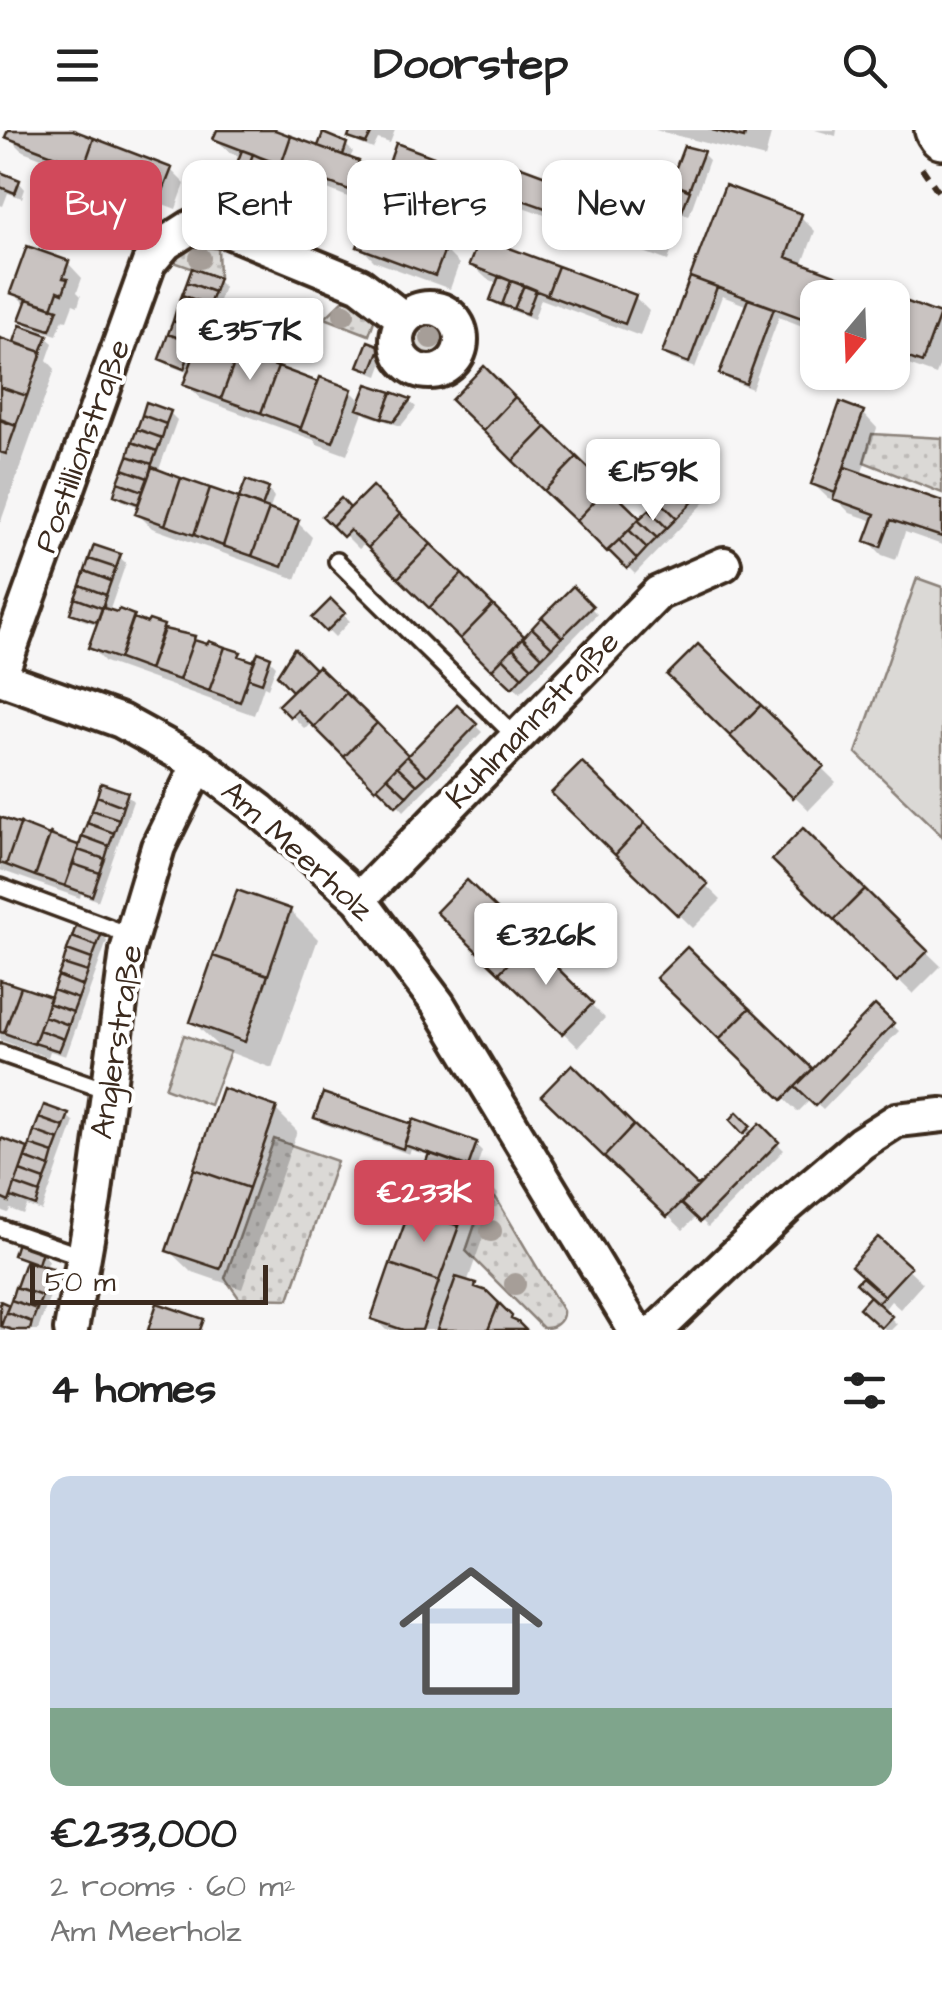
<!DOCTYPE html>
<html lang="en">
<head>
<meta charset="utf-8">
<style>
  :root { --surface:#fff; --page:#f6f6f6; --text:#222; --muted:#767676; --line:#e0e0e0; --accent:#d1495b }
  body { margin:0; font-family:"Architects Daughter",sans-serif; background:var(--page); color:var(--text); height:100vh; display:flex; flex-direction:column; font-size:38px; white-space:nowrap }
  * { box-sizing:border-box; margin:0 }
  p { font-size:32px; color:var(--muted) }
  .icon { flex:none; width:55px; height:55px; fill:none; stroke:currentColor; stroke-width:2; stroke-linecap:round; stroke-linejoin:round }
  .map { position:relative; height:1200px; overflow:hidden }
  .side { display:flex; flex-direction:column; background:var(--surface); flex:1 }
  .side>* { flex:none }
  .top-card { position:absolute; left:30px; top:30px; width:882px; height:90px; display:flex; gap:20px }
  .needle { width:65px; rotate:199deg }
  .controls { position:absolute; left:800px; top:150px; display:grid; gap:20px }
  .controls a { display:grid; place-items:center; width:110px; height:110px; border-radius:20px; background:var(--surface); box-shadow:0 2px 8px #0004; font-size:50px }
  .scale { position:absolute; left:30px; bottom:25px; width:238px; box-sizing:border-box; padding-left:10px; border:5px solid #3b2a1e; border-top:0; font-size:28px; line-height:35px; white-space:nowrap; color:#3b2a1e; -webkit-text-stroke:8px #fff; paint-order:stroke }
  .price { position:absolute; translate:-50% -85px; padding:0 22px; border-radius:10px; background:#fff; color:#222; font-size:32px; line-height:65px; filter:drop-shadow(0 2px 5px #0008) }
  .price::after { content:''; position:absolute; left:50%; top:60px; width:30px; height:22px; margin-left:-15px; background:inherit; clip-path:polygon(0 0,100% 0,50% 100%) }
  .price.active { background:var(--accent); color:#fff }
  ul { padding:0; list-style:none }
  li { display:grid; align-content:center; gap:20px; height:530px; padding:0 50px }
  li+li { border-top:2px solid var(--line) }
  li span { display:grid; place-items:center; height:310px; border-radius:20px; color:#555 }
  li>.icon { margin-inline-start:auto }
  span .icon { width:180px; height:180px; fill:#fffc; stroke-width:1 }
  li b { font-size:42px }
  h2 { display:flex; justify-content:space-between; align-items:center; height:120px; padding:0 50px; font-size:42px }
  .chip { padding:0 35px; border-radius:20px; background:var(--surface); box-shadow:0 2px 8px #0004; font-size:35px; line-height:90px }
  .chip.active { background:var(--accent); color:#fff }
  header { display:flex; justify-content:space-between; align-items:center; height:130px; padding:0 50px; background:var(--surface); font-size:45px; font-weight:700 }
  .map>svg:first-child { display:block }
</style>
</head>
<body>
<header><svg class="icon" aria-label="menu" viewBox="0 0 24 24"><path d="M4 6h16M4 12h16M4 18h16"/></svg>Doorstep<svg class="icon" aria-label="search" viewBox="0 0 24 24"><circle cx="10" cy="10" r="6"/><path d="M15 15l6 6"/></svg></header>
<div class="map">
<svg width="942" height="1200" viewBox="0 0 942 1200">
  <defs>
    <pattern id="grass-dots" width="8" height="8" patternUnits="userSpaceOnUse" patternTransform="scale(2.5)"><rect width="8" height="8" fill="#dbd9d6"/><path d="M2 2h.1M6 6h.1" fill="none" stroke="#bdbab7" stroke-width="1.8" stroke-linecap="round"/></pattern>
  </defs>
  <rect width="100%" height="100%" fill="#f7f6f6"/>
  <filter id="ink" filterUnits="userSpaceOnUse"><feTurbulence type="fractalNoise" baseFrequency=".01" numOctaves="2"/><feDisplacementMap in="SourceGraphic" scale="20" xChannelSelector="R" yChannelSelector="G"/><feConvolveMatrix kernelMatrix="1 2 1 2 8 2 1 2 1" color-interpolation-filters="sRGB"/></filter>
  <g filter="url(#ink)">
    <path fill="url(#grass-dots)" stroke="#8b827a" stroke-width="2.5" d="M205,115L218,117L219,148L171,131L193,116Z
      M349,165L371,182L375,188L369,205L325,188Z
      M410 211a20 20 0 1 1 40 0a20 20 0 1 1-40 0Z
      M872,304L942,308V363L864,332Z
      M274,1009L337,1031L289,1169L239,1168L225,1148Z
      M484,1068H496L563,1181C564,1192 553,1199 543,1198L466,1121Z"/>
    <path fill="#dbd9d6" stroke="#8b827a" stroke-width="2.5" d="M917,448L942,457V706L856,623Z
      M184,905L230,922L210,975L165,958Z"/>
    <path fill="#0003" d="M11,0H66L171,40L185,54L176,79L23,21L8,6Z
      M219,0H268L320,19L346,15L353,22L349,30L358,33L372,48L363,73L325,58L317,78L242,50L236,43L242,27L230,23L216,9Z
      M354,0L368,5L370,0H395L390,13L378,9L373,19L358,13L351,7Z
      M655,0H772L765,28Z
      M815,0H837L836,6Z
      M703,24L709,30L689,86L678,82L671,75L678,58L673,52Z
      M388,41L473,44L487,59L478,83L403,55Z
      M0,45L19,52L25,59L22,68L8,63L3,76L0,75Z
      M500,60L663,92L677,106L668,131L515,74Z
      M800,86L815,101L802,136L818,168V202L779,187L752,259L729,250L722,244L748,176L722,166L695,238L671,229L664,222L699,153L693,146Z
      M360,116L444,119L459,134L450,159L374,131Z
      M68,133L82,148L77,162L81,166L78,176L73,174L67,190L63,189L57,205L34,198L33,200L22,189L27,176L13,162Z
      M472,135L635,167L649,181L640,206L541,169L534,189L499,176L493,169L499,154L487,149Z
      M217,150L224,157L206,206L204,205L201,212L320,255L351,261L363,273L368,257L409,271L416,277L401,296L367,285L363,282L347,325L317,314L314,310L201,269L186,255L190,243L168,235L162,228Z
      M892,169L938,186L942,190V229L936,245L892,229Z
      M46,207L53,213L47,230L55,239L0,394V211L24,219L17,212Z
      M379,218L386,224L378,246L368,242L361,236Z
      M454,270L640,392L688,343L711,366L635,444L624,433L623,434Z
      M170,283L177,290L158,342L249,375L268,360L274,367L269,382L297,392L312,407L296,449L152,398L138,384L140,377L123,371L116,365Z
      M863,283L877,298L861,345L942,373V415L905,402L896,430L882,425L868,410L874,391L850,383L839,372L828,368L813,354Z
      M372,360L524,510L573,460L597,484L520,563L366,413L359,419L326,386L341,371L350,381Z
      M119,427L126,433L109,482H120L149,497H163L169,503L194,509L200,514L239,524L255,536L269,529L276,536L268,558L264,556L254,585L105,532L91,517L99,495L80,489L73,482Z
      M331,473L350,491L335,507L316,488Z
      M698,517L836,652L809,680L670,545Z
      M295,522L408,628L457,578L482,602L404,681L393,669L391,671L312,592L305,599L282,576L296,561L280,545Z
      M582,635L721,770L693,798L555,663Z
      M127,665L133,671L98,771L81,764L80,768L0,740V690L81,720Z
      M803,702L941,836L913,864L775,730Z
      M467,754L605,888L578,917L439,782Z
      M290,781L318,809L272,938L221,919L193,892Z
      M101,805L107,811L66,926L50,921L48,927L0,910V852L49,869Z
      M660,848L813,942L875,879L899,901L823,980L811,969L798,982Z
      M572,937L698,1060L750,1007L733,990L737,986L754,1003L760,997L784,1020L708,1097L697,1086L683,1100L545,966Z
      M276,980L297,1001L242,1159L190,1141L168,1120Z
      M67,986L74,992L42,1081L27,1076L23,1084L10,1079L8,1083L0,1080V1010L29,1022Z
      M317,987L413,997L475,1014L482,1021L475,1042L498,1064L467,1153L485,1163L523,1200H386L374,1188L431,1026L411,1020L409,1024L324,994Z
      M878,1110L923,1153L900,1179L891,1171L883,1181L897,1194L891,1200H886L863,1178L873,1166L860,1153L865,1147Z
      M41,1123L48,1130L45,1138L51,1140L57,1146L38,1200H0V1174L10,1178L27,1132L16,1124Z"/>
    <path fill="#c9c3c1" stroke="#3b2a1e" stroke-width="2.5" d="M8,0H73L94,8L84,37L5,7Z
      M217,0H275L291,6L281,35L213,9Z
      M351,0H361L371,4L366,14L348,8Z
      M712,0H746L744,8Z
      M323,3L347,13L343,25L318,16Z
      M291,6L359,31L349,60L281,35Z
      M94,8L172,38L161,66L84,37Z
      M396,13L474,42L463,71L386,42Z
      M684,16L704,21L689,60L670,53Z
      M242,20L253,24L244,48L233,44Z
      M253,24L264,29L255,52L244,48Z
      M264,29L275,32L266,56L255,52Z
      M275,32L286,37L277,60L266,56Z
      M508,32L586,61L576,89L497,61Z
      M286,37L297,41L288,65L277,60Z
      M297,41L308,45L299,69L288,65Z
      M0,42L20,50L15,63L0,57Z
      M308,45L320,49L311,73L299,69Z
      M676,55L690,61L682,81L668,76Z
      M725,55L802,84L786,127L940,184L922,233L892,222V168H818V194L690,147Z
      M586,61L664,90L654,118L576,89Z
      M368,88L446,117L435,146L357,117Z
      M480,107L558,136L547,165L469,135Z
      M27,116L69,131L63,148L68,149L63,163L58,161L52,178L10,163Z
      M558,136L636,165L625,194L547,165Z
      M192,138L219,148L214,162L187,152Z
      M499,146L511,151L502,175L490,170Z
      M690,147L717,157L689,233L662,223Z
      M511,151L524,155L514,179L502,175Z
      M187,152L214,162L209,175L182,165Z
      M524,155L536,160L527,184L514,179Z
      M182,165L209,175L204,188L177,178Z
      M27,169L58,179L50,200L19,190Z
      M748,169L774,178L746,254L719,244Z
      M177,178L204,188L199,201L173,191Z
      M173,191L197,200L193,213L168,204Z
      M20,195L48,205L41,222L14,212Z
      M168,204L193,213L184,239L159,229Z
      M0,208L42,222L27,266L0,257Z
      M200,209L238,223L221,269L183,255Z
      M368,211L381,216L371,241L358,236Z
      M238,223L278,237L261,283L221,269Z
      M484,236L515,267L483,301L451,270Z
      M278,237L318,252L301,298L261,283Z
      M320,247L352,259L333,312L300,300Z
      M367,254L392,262L382,288L357,279Z
      M0,257L27,266L16,295L0,289Z
      M392,262L411,269L394,291L382,288Z
      M515,267L546,297L513,331L483,301Z
      M146,272L171,281L166,294L142,285Z
      M840,272L864,281L835,363L811,354Z
      M142,285L166,294L162,308L137,299Z
      M0,290L16,296L6,324L0,322Z
      M546,297L577,327L544,361L513,331Z
      M137,299L162,308L157,321L132,312Z
      M132,312L157,321L152,334L128,326Z
      M128,326L152,334L148,348L123,339Z
      M577,327L608,357L576,391L544,361Z
      M152,337L181,348L165,395L135,384Z
      M845,337L942,371V407L891,390L881,417L865,411L875,384L833,369Z
      M123,339L148,348L143,361L118,352Z
      M688,340L706,358L677,388L659,370Z
      M181,348L210,358L194,405L165,395Z
      M246,350L269,358L262,377L239,368Z
      M118,352L143,361L138,374L114,365Z
      M372,356L400,384L368,418L350,400L343,407L332,396Z
      M608,357L640,388L607,422L576,391Z
      M210,358L239,368L223,416L194,405Z
      M239,368L269,379L252,426L223,416Z
      M341,368L350,378L332,396L322,386Z
      M659,370L677,388L667,398L649,380Z
      M269,379L299,390L282,437L252,426Z
      M649,380L667,398L657,408L638,390Z
      M400,384L431,414L398,448L368,418Z
      M638,390L657,408L647,418L629,400Z
      M629,400L647,418L637,429L619,410Z
      M619,410L637,429L627,439L608,420Z
      M431,414L462,444L429,478L398,448Z
      M94,415L121,424L116,438L89,429Z
      M89,429L116,438L111,451L85,441Z
      M85,441L111,451L106,465L80,455Z
      M462,444L493,475L460,509L429,478Z
      M80,455L106,465L102,478L75,468Z
      M573,456L593,476L562,507L542,487Z
      M75,468L102,478L97,492L70,483Z
      M331,469L345,483L326,502L312,488Z
      M104,474V478L117,482L119,479L134,485L119,529L88,518Z
      M493,475L524,506L491,540L460,509Z
      M135,484L134,488L147,493L149,490L164,495L149,540L119,529Z
      M542,487L562,507L552,517L532,498Z
      M532,498L552,517L542,527L523,508Z
      M164,499L195,506L179,550L149,540Z
      M195,506L194,510L207,514L209,511L225,517L209,561L179,550Z
      M523,508L542,527L532,537L513,518Z
      M698,514L761,575L730,606L667,545Z
      M225,517L241,522L239,526L253,531L255,528L240,572L209,561Z
      M294,518L315,539L292,561L277,545Z
      M513,518L532,537L522,547L503,528Z
      M258,522L271,527L262,553L248,548Z
      M503,528L522,547L512,558L492,539Z
      M318,536L346,563L314,597L297,580L290,587L278,575Z
      M346,563L377,593L344,627L314,597Z
      M457,575L477,594L427,646L407,626Z
      M761,575L824,636L793,668L730,606Z
      M377,593L408,625L375,659L344,627Z
      M407,626L427,646L417,655L397,636Z
      M582,632L645,693L615,725L551,663Z
      M397,636L417,655L407,666L387,647Z
      M387,647L407,666L396,676L377,657Z
      M101,653L128,662L123,676L97,666Z
      M97,666L123,676L119,689L92,680Z
      M92,680L119,689L114,703L87,693Z
      M0,687L19,694L21,692L6,735L0,733Z
      M21,692V694L49,705L51,702L35,746L6,735Z
      M87,693L114,703L109,716L82,706Z
      M645,693L708,754L678,786L615,725Z
      M803,698L865,759L834,790L772,730Z
      M51,702L50,705L78,715L80,713L65,756L35,746Z
      M82,706L109,716L105,729L78,720Z
      M78,720L105,729L100,743L73,734Z
      M73,734L100,743L92,766L65,756Z
      M467,750L530,811L499,843L436,782Z
      M865,759L928,821L897,852L834,790Z
      M237,760L291,779L268,845L213,826Z
      M77,793L102,803L97,816L72,807Z
      M72,807L97,816L92,829L67,820Z
      M530,811L593,873L562,904L499,843Z
      M687,817L750,878L719,909L656,848Z
      M67,820L92,829L88,842L63,834Z
      M213,826L268,845L245,912L190,892Z
      M63,834L88,842L83,856L58,846Z
      M58,846L83,856L78,869L53,860Z
      M0,850L21,857L4,903L0,902Z
      M21,857L51,867L34,914L4,903Z
      M53,860L78,869L73,882L48,873Z
      M48,873L73,882L69,895L44,886Z
      M875,875L894,893L815,976L795,957Z
      M750,878L813,939L782,970L719,909Z
      M44,886L69,895L64,909L39,900Z
      M39,900L64,909L59,921L34,913Z
      M572,934L634,995L604,1027L541,966Z
      M222,958L277,977L249,1058L194,1039Z
      M323,963L412,994L403,1019L314,988Z
      M44,975L69,984L64,997L39,988Z
      M737,982L751,996L743,1004L730,990Z
      M39,988L64,997L59,1010L34,1001Z
      M413,989L477,1012L468,1037L404,1015Z
      M760,993L779,1012L700,1092L681,1074Z
      M634,995L698,1056L667,1087L604,1027Z
      M34,1001L59,1010L54,1023L30,1015Z
      M1,1008L28,1018L9,1072L0,1068Z
      M30,1015L54,1023L50,1037L25,1028Z
      M429,1023L478,1040L459,1096L410,1079Z
      M25,1028L50,1037L45,1050L20,1041Z
      M194,1039L249,1058L220,1139L166,1121Z
      M20,1041L45,1050L40,1063L15,1054Z
      M15,1054L40,1063L36,1076L11,1067Z
      M410,1079L459,1096L439,1151L390,1134Z
      M878,1107L911,1137L884,1166L851,1136Z
      M17,1112L42,1121L38,1134L13,1125Z
      M25,1132L52,1138L42,1166L16,1157Z
      M390,1134L439,1151L422,1200H403L371,1189Z
      M456,1147L476,1153L475,1157L487,1161L499,1173L488,1200H437Z
      M862,1147L884,1166L877,1173L856,1153Z
      M15,1157L42,1166L37,1179L11,1170Z
      M870,1166L892,1186L881,1198L859,1178Z
      M11,1170L37,1179L32,1192L6,1182Z
      M0,1171L9,1175L1,1195H0Z
      M157,1173L204,1189L200,1200H148Z
      M499,1173L512,1186L511,1189L518,1192L526,1200H488Z
      M6,1182L32,1192L30,1200H12L1,1196Z"/>
    <g fill="none" stroke-linecap="round" stroke-linejoin="round">
      <defs>
        <path id="service" d="M337,431L516,607
          M0,757L132,806
          M0,923L109,961
          M0,1098L84,1127"/>
        <path id="minor" d="M397 210a32 32 0 1 1 64 0a32 32 0 1 1-64 0Z
          M0,547L149,133L166,113L191,97L226,100L360,155L404,189
          M0,548L121,591L199,634L260,680L359,769L438,874L635,1200
          M359,769L658,463L724,434
          M71,1200L94,1069L127,821L158,717L199,634
          M657,1200L787,1076L861,1013L897,990L942,985"/>
        <path id="secondary" d="M938,0L942,6"/>
      </defs>
      <use href="#service" stroke="#3b2a1e" stroke-width="22"/>
      <use href="#minor" stroke="#3b2a1e" stroke-width="40"/>
      <use href="#secondary" stroke="#3b2a1e" stroke-width="52"/>
      <path stroke="#3b2a1e" stroke-width="6" stroke-dasharray="10 8" stroke-linecap="butt" d="M922,38L942,67"/>
      <use href="#service" stroke="#fff" stroke-width="15"/>
      <use href="#minor" stroke="#fff" stroke-width="32"/>
      <use href="#secondary" stroke="#fff" stroke-width="45"/>
    </g>
    <g fill="#a69e98">
      <circle cx="200" cy="128" r="11"/>
      <circle cx="344" cy="184" r="11"/>
      <circle cx="431" cy="208" r="11"/>
      <circle cx="491" cy="1101" r="11"/>
      <circle cx="515" cy="1154" r="11"/>
    </g>
  </g>
  <g text-anchor="middle" dominant-baseline="central" stroke-width="8" stroke-linejoin="round" paint-order="stroke">
    <g font-size="32" fill="#3b2a1e" stroke="#fff">
      <text transform="translate(83 316) rotate(-70)">Postillionstraße</text>
      <text transform="translate(533 590) rotate(-46)">Kuhlmannstraße</text>
      <text transform="translate(297 721) rotate(42)">Am Meerholz</text>
      <text transform="translate(117 912) rotate(-81)">Anglerstraße</text>
    </g>
  </g>
</svg>
<div class="controls">
<a><svg class="needle" viewBox="-14 -14 28 28"><path d="M0-13l5 13h-10z" fill="#e53935"/><path d="M0 13l5-13h-10z" fill="#767676"/></svg></a>
</div>
<div class="scale">50 m</div>
<b class="price" style="left:250px;top:253px">€357K</b>
<b class="price" style="left:653px;top:394px">€159K</b>
<b class="price" style="left:546px;top:858px">€326K</b>
<b class="price active" style="left:424px;top:1115px">€233K</b>
<div class="top-card">
<a class="chip active">Buy</a>
<a class="chip">Rent</a>
<a class="chip">Filters</a>
<a class="chip">New</a>
</div>
</div>
<section class="side">
<h2>4 homes<svg class="icon" aria-label="filters" viewBox="0 0 24 24"><path d="M4 7h16M4 17h16"/><circle cx="9" cy="7" r="2"/><circle cx="15" cy="17" r="2"/></svg></h2>
<ul>
<li><span style="background:linear-gradient(#c9d6e8 75%,#7fa58c 0)"><svg class="icon" aria-label="home" viewBox="0 0 24 24"><path d="M3 11l9-7 9 7M6 9v11h12V9"/></svg></span><div><b>€233,000</b><p>2 rooms · 60 m²</p><p>Am Meerholz</p></div></li>
</ul>
</section>
</body>
</html>
